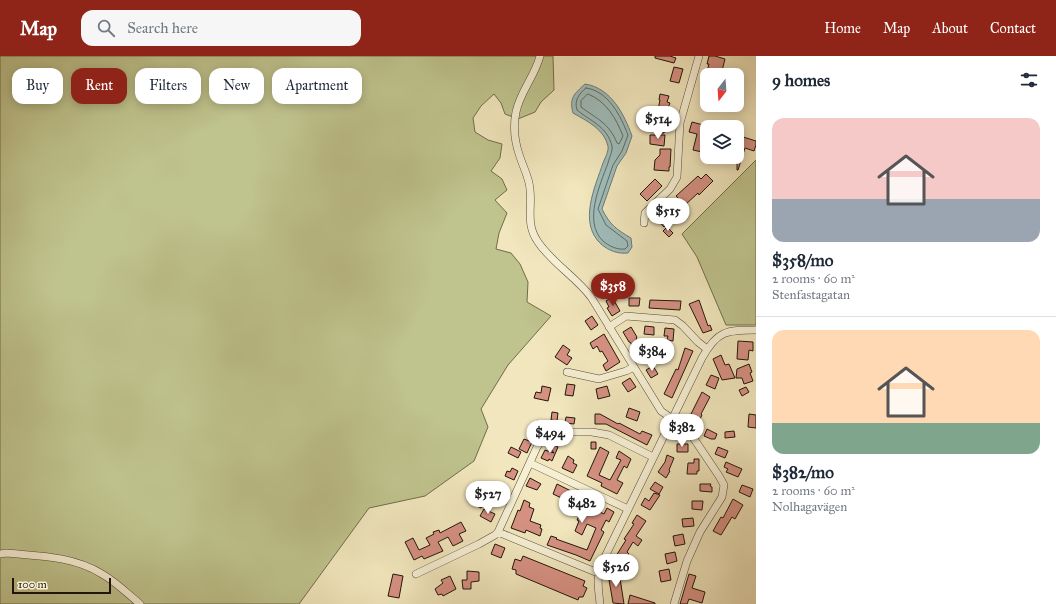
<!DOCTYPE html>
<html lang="en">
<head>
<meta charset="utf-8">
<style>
  :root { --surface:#fff; --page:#f6f6f7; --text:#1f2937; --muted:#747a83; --line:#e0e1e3; --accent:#8f2418 }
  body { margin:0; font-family:"IM FELL Great Primer",serif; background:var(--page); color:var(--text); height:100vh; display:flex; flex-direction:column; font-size:15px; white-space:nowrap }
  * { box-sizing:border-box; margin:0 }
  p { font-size:13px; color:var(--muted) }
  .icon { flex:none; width:22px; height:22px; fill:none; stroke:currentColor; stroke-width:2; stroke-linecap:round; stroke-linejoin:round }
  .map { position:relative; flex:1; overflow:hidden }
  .details { display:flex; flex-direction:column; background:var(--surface); width:300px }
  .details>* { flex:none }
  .hud { position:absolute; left:12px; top:12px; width:380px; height:36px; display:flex; gap:8px }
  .needle { width:26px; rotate:197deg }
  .tools { position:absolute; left:700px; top:12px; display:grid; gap:8px }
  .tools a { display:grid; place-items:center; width:44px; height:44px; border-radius:8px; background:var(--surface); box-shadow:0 2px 10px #0003; font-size:20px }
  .scale { position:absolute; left:12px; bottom:10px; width:99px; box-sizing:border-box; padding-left:4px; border:2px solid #211609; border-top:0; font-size:11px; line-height:14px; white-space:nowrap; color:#211609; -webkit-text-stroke:3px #f6efd4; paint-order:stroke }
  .price { position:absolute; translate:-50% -34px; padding:0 9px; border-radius:14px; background:#fff; color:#222; font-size:13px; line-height:26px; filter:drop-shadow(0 1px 2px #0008) }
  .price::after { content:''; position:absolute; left:50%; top:24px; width:12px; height:9px; margin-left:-6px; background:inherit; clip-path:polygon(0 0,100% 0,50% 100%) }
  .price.current { background:var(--accent); color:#fff }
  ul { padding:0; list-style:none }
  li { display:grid; align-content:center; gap:8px; height:212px; padding:0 16px }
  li+li { border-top:1px solid var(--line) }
  li span { display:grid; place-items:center; height:124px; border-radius:12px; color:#555 }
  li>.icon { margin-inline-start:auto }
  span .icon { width:72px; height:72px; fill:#fffc; stroke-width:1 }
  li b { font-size:17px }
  h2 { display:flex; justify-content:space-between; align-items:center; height:48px; padding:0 16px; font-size:17px }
  .chip { padding:0 14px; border-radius:12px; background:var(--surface); box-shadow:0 2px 10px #0003; font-size:14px; line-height:36px }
  .chip.current { background:var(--accent); color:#fff }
  header { display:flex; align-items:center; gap:24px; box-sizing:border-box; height:56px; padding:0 20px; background:var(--accent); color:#fff }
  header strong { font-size:19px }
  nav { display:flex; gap:22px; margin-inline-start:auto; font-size:14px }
  .search { width:280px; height:36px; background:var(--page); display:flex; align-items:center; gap:10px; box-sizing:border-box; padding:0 14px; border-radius:12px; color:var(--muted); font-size:15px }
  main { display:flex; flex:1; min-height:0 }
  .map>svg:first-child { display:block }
</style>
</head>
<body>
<header>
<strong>Map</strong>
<div class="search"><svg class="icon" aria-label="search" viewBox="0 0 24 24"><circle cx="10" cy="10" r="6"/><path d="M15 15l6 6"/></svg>Search here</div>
<nav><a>Home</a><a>Map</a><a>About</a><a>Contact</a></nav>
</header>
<main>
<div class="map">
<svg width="756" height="548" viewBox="0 0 756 548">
  <rect width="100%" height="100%" fill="#f1e6bd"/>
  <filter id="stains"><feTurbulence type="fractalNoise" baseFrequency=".005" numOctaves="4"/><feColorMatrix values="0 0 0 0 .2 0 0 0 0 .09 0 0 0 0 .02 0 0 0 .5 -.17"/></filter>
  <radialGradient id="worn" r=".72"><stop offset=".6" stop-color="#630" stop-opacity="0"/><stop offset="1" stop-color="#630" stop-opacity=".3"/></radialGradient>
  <path fill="#bfc38d" stroke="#706c4b" d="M0,0H553L554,34L541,46L535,56L518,63L505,58L501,47L494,38L481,50L473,62L475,76L488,84L502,88L500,102L491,115L502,123L507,134L495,144L507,157L499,177L496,193L511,197L520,208L528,226L527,246L551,260L508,309L481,353L488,371L474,405L425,440L369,452L299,548H0Z
    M756,104V269H726L697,201L682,178Z"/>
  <path fill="#9fbdbb" stroke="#6d7a74" d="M585,28C611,32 624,58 632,80L626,97L617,110L602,153C610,169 616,173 631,182L632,191L628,197C618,198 609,195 601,188C578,167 595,131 603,107C605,102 609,95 608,90C604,73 587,65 573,57C569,42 574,38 585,28Z"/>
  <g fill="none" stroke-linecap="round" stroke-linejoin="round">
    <path stroke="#606a62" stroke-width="1" d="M586,32C609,35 621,61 628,79L622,95L613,109L598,153L606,169L627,185L628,190L625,193C617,194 609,190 603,185C583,166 600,129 608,107C609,102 613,95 612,90C607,70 590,65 577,54C574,44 579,38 586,32Z
      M588,38C606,45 616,62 623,80L619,88L617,87C609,67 597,63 581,51V45Z"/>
  </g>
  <path fill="#d69183" stroke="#211609" d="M655,0H670L676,2L674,7L655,2Z
    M709,0H715L725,3L721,19H706L709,8H707Z
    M674,11L683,13L679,27L670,25Z
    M660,38L669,40L667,46L670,47L668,52H670L667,65H671V71L666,70L664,77H661L662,60L657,59L660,44H659Z
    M692,66L707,70V81H706L702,96L693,94L697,78L689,76Z
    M650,79H665L664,90L650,88Z
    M740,80L756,85V89L754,95L745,92L738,114H737V107L732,106L733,101H737V91Z
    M660,93H671L670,111H669V115L654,114L655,104L660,99Z
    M706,118L713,125L699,139L698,137L685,149L686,150L664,171L657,163L659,160L658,159L665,152L666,154L671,149L673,151L680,144L676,140L698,120L701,123Z
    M655,123L662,130L647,145L640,138Z
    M667,171L673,177L669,181L663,175Z
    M612,241L620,255L612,260L607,252L609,251L606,245Z
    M629,242H640L639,250H629Z
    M650,244L681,245L680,254L649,252Z
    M699,244L708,270L710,269L712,274L703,277L689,248Z
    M592,260L598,269L591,274L585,265Z
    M645,270L654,271V279L644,278Z
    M631,271L637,281L636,282L647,297L646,298L648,301L641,305L630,286H629L623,276Z
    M665,272L674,273L673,285L667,284L668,280H664Z
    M604,278L620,306L606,315L603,309L608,305L602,295L600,296L597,290L593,293L590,287Z
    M738,285L753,286V295L749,294L748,304L737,303Z
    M563,289L570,294L567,299L572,302L567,309L555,301Z
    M685,292L693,295L672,342L664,338L676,313L678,314Z
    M721,299L725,309L729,308L735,322L722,324L713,303Z
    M749,308L752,316L750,317L753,325L744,328L742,322H736L737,313Z
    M653,310L658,318L651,322L646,314Z
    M711,319L719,322L715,333L706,329Z
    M630,322L636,331L628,336L622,327Z
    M567,328L575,329L573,340L565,339Z
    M542,330L551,332L548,345L534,342L536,336L541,337Z
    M607,330L610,340L598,343L596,333Z
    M746,331L749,336L742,340L739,334Z
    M702,336L710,341L701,358L702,359L698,367L689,362Z
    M629,352L640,356L637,365L626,361Z
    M552,356L558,357L557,365L551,364Z
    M595,358H600L618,368L619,367L640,378L642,375L652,379L647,389L606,368H595Z
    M749,358L756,359V372L748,371Z
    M566,361L575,362L574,368L565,367Z
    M538,364L543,370L536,376L531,370Z
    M707,373L717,378L715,383H711L704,380Z
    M734,375L735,381L725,382V376Z
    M524,383L532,386L527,397L519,393Z
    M591,386H596V393H591Z
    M552,388L558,391L552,405L549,403L548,405L541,402L545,394L554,397L550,392Z
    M677,388H688V396H677Z
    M511,391L521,396L518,402L508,397Z
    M600,391L609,396L599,419L610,424L621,404L616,402L619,395L631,403L627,412L624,410L617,424L623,427L617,438L601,430L602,427L587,420Z
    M718,391L728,395L725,402L715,398Z
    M667,399L674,402L669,414L670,415L666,422L658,416L665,406Z
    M568,400L574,404L573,407L577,409L573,417L562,412Z
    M694,403H699V415H697V418H687L688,407H694Z
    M726,406L742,413L738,421L726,416L728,413L724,411Z
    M512,412L518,415L514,424L505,420L507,415L510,416Z
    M530,422L541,428L537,434L526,430Z
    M655,426L663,431L659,438L650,433Z
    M557,428L595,447L592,452L604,458L607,452L614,456L609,466L606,464L601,474L604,476L590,505L576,499L547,489L551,480L557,482L556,483L587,494L596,472L587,468L582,479L575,475L579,465L577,464L583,452L553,438Z
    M700,428H711L710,430L712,431V436L700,435Z
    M742,429L753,433L750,441L739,436Z
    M500,433L507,436L501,447L495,444Z
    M477,436L487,440L481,452L471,447Z
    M654,437L660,439L650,454L641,449L645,442L649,445Z
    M733,443L743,449L735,463L732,461L721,479L713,475L721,461L723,462Z
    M524,444L530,447L529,451L534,453L530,465L541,469L540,472L542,473L540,480L526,474L525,477L511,472L518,454L520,455Z
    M692,445H703L702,454L692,453Z
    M484,453L495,458L491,466L480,460Z
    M637,459L646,465L636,480L642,484L638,490L633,486L627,496L629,498L625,505L616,500L626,484L624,483L634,468L632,467Z
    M693,462L694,470L683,471L682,463Z
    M461,466L466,475L459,478L463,485L453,490L448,481L438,486L443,495L424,503L422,500L414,504L405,486L413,482L419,494L430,489L426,482L434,478L433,476L439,474L440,477Z
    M683,478L685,488L675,490L673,480Z
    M495,488L505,492L501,502L491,498Z
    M675,496L677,505L667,508L665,498Z
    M523,500L585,525L583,530L587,532L583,541H579L578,544L516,518V514L512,513L515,503L521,505Z
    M669,513L671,524L661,526L659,515Z
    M467,515L479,516V525L471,526V533H463L462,524H467Z
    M619,516L624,548L613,547L608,518Z
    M393,518L403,520L399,542L388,540Z
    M689,518L696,520L692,532L705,536L702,547L689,543L687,548H680Z
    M450,520L456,533L443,540L442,538L438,539L435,533L443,527L441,524Z
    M630,539L655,547V548H628Z"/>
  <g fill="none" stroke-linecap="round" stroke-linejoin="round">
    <defs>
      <path id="minor" d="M540,0C535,20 520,36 516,56C513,70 515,87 520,101C523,110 527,118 529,127C534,149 524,166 538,186C552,207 576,221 591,241L661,355L688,374L719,420L724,429L722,441L700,476L687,505L674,548
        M644,167L645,157L670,133L677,121L680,67L699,0
        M609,271L626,260L675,264L683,270L698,286L707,293
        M567,316L599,323L626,315L634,311
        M530,407L628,453
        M0,498L6,497C38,500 73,500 102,518C116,526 128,538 140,548
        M598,517L498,476L537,391C541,385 545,378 552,376H592L609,379L653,401
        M416,518L479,488L495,479L498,476
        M600,548C599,536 596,523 600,511L702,302C717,275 726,274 756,274"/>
    </defs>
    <use href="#minor" stroke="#554a36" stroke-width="8"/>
    <use href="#minor" stroke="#f6efd4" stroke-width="7"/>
  </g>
  <rect width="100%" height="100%" filter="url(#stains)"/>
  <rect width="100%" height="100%" fill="url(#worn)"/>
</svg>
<div class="tools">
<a><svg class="needle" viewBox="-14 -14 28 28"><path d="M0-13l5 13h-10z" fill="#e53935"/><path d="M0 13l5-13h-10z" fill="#747a83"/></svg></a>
<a><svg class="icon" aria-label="layers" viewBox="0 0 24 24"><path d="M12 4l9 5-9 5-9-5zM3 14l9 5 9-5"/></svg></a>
</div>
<div class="scale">100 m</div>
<b class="price" style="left:658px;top:84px">$514</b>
<b class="price" style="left:668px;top:176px">$515</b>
<b class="price current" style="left:613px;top:251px">$358</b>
<b class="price" style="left:652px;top:316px">$384</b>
<b class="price" style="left:682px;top:392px">$382</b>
<b class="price" style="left:550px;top:398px">$494</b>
<b class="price" style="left:488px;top:459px">$527</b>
<b class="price" style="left:582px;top:468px">$482</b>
<b class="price" style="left:616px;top:532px">$526</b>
<div class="hud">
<a class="chip">Buy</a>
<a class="chip current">Rent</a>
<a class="chip">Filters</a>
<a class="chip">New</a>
<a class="chip">Apartment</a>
</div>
</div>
<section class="details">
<h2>9 homes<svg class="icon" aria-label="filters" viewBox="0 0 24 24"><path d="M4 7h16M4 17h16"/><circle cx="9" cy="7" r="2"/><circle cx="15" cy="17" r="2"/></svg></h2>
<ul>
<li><span style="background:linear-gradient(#f6c9c9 65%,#9aa5b1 0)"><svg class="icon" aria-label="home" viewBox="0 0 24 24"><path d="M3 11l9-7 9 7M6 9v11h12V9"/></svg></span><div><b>$358/mo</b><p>2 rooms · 60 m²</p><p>Stenfastagatan</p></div></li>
<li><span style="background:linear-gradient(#ffd9b3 75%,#7fa58c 0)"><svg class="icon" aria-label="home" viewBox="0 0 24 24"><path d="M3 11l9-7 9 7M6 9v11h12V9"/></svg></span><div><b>$382/mo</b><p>2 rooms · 60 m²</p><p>Nolhagavägen</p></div></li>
</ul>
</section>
</main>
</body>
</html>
